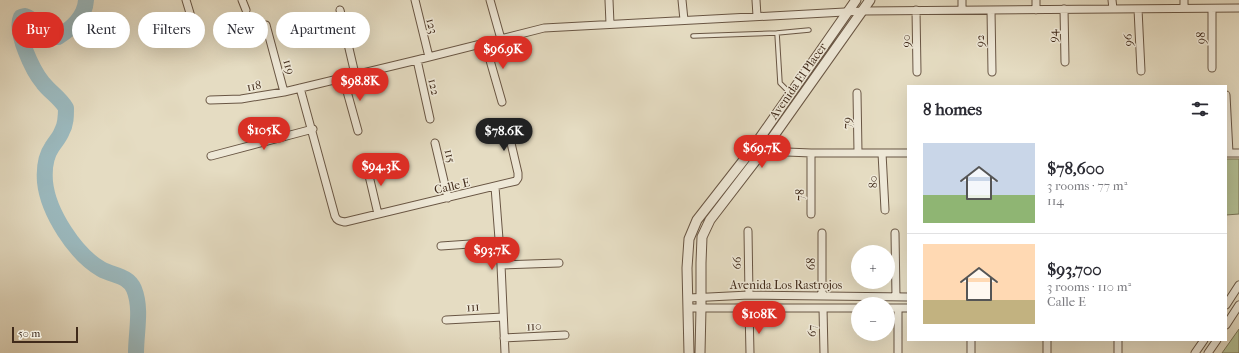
<!DOCTYPE html>
<html lang="en">
<head>
<meta charset="utf-8">
<style>
  :root { --surface:#fff; --page:#f2f2f3; --text:#2b2b33; --muted:#7c7c81; --line:#e1e1e2; --accent:#d93025 }
  body { margin:0; font-family:"IM FELL French Canon",serif; background:var(--page); color:var(--text); height:100vh; display:flex; flex-direction:column; font-size:15px; white-space:nowrap }
  * { box-sizing:border-box; margin:0 }
  p { font-size:13px; color:var(--muted) }
  .icon { flex:none; width:22px; height:22px; fill:none; stroke:currentColor; stroke-width:2; stroke-linecap:round; stroke-linejoin:round }
  .map { position:relative; flex:1; overflow:hidden }
  .drawer { position:absolute; left:907px; top:85px; width:320px; height:256px; display:flex; flex-direction:column; background:var(--surface); border-radius:0px; box-shadow:0 4px 16px #0002 }
  .drawer>* { flex:none }
  .hud { position:absolute; left:12px; top:12px; width:380px; height:36px; display:flex; gap:8px }
  .buttons { position:absolute; left:851px; top:245px; display:grid; gap:8px }
  .buttons a { display:grid; place-items:center; width:44px; height:44px; border-radius:50%; background:var(--surface); box-shadow:0 4px 16px #0002; font-size:20px }
  .scale { position:absolute; left:12px; bottom:10px; width:66px; box-sizing:border-box; padding-left:4px; border:2px solid #402a1a; border-top:0; font-size:11px; line-height:14px; white-space:nowrap; color:#402a1a; -webkit-text-stroke:3px #eee8d7; paint-order:stroke }
  .price { position:absolute; translate:-50% -34px; padding:0 9px; border-radius:14px; background:var(--accent); color:#fff; font-size:13px; line-height:26px; filter:drop-shadow(0 1px 2px #0008) }
  .price::after { content:''; position:absolute; left:50%; top:24px; width:12px; height:9px; margin-left:-6px; background:inherit; clip-path:polygon(0 0,100% 0,50% 100%) }
  .price.on { background:#222; color:#fff }
  ul { padding:0; list-style:none }
  li { display:flex; align-items:center; gap:12px; height:100px; padding:0 16px }
  li+li { border-top:1px solid var(--line) }
  li span { display:grid; place-items:center; flex:none; width:112px; height:80px; border-radius:0px; color:#555 }
  li>.icon { margin-inline-start:auto }
  span .icon { width:48px; height:48px; fill:#fffc; stroke-width:1 }
  li b { font-size:17px }
  h2 { display:flex; justify-content:space-between; align-items:center; height:48px; padding:0 16px; font-size:17px }
  .chip { padding:0 14px; border-radius:18px; background:var(--surface); box-shadow:0 4px 16px #0002; font-size:14px; line-height:36px }
  .chip.on { background:var(--accent); color:#fff }
  .map>svg:first-child { display:block }
</style>
</head>
<body>
<div class="map">
<svg width="1239" height="353" viewBox="0 0 1239 353">
  <rect width="100%" height="100%" fill="#e5dcc2"/>
  <filter id="stains"><feTurbulence type="fractalNoise" baseFrequency=".005" numOctaves="4"/><feColorMatrix values="0 0 0 0 .2 0 0 0 0 .09 0 0 0 0 .02 0 0 0 .5 -.17"/></filter>
  <radialGradient id="worn" r=".72"><stop offset=".6" stop-color="#630" stop-opacity="0"/><stop offset="1" stop-color="#630" stop-opacity=".3"/></radialGradient>
  <path fill="#b4c094" stroke="#7a7557" d="M1226,159H1239V214L1226,215Z
    M1239,329V353H1222Z"/>
  <g fill="none" stroke-linecap="round" stroke-linejoin="round">
    <path stroke="#9bb9be" stroke-width="16" d="M86,0C85,17 72,28 58,37C39,35 40,21 25,16L21,17C14,32 33,71 43,83C50,92 60,98 66,108C66,116 66,124 62,131C60,137 55,142 52,147C45,157 44,169 45,182C48,212 75,254 101,269C113,276 128,275 134,289C142,309 136,332 136,353"/>
    <defs>
      <path id="service" d="M777,33L809,30
        M693,36L777,33L780,83L790,93"/>
      <path id="minor" d="M186,0L196,33
        M242,0L246,10
        M415,0L429,57
        M490,0L501,39
        M609,0L610,24
        M682,0L684,20
        M756,0L757,16
        M1036,0V10
        M1112,0L1113,9
        M1184,0V8
        M1064,9L1065,62
        M1138,9L1141,71
        M1212,9V68
        M340,10L355,74
        M916,10L917,72
        M962,10V0
        M991,10L992,72
        M266,25L284,92
        M485,43L502,102
        M417,60L430,119
        M343,77L358,131
        M300,88L335,216C337,221 340,221 345,222L516,181L518,178V173L507,126
        M857,93L858,152
        M1226,95L1229,153
        M210,100L241,99L284,92L417,60L544,28L863,11L1239,8
        M435,143L448,198
        M763,151L811,153H908
        M811,153V214
        M882,153L885,210
        M1226,153H1239
        M211,156L313,129
        M366,163L378,214
        M495,187L501,265L505,353
        M748,231L749,295
        M822,233V296
        M895,233L896,297
        M441,246L499,242
        M501,265L559,263
        M689,298L749,295L908,297
        M1226,305L1239,285
        M689,308H858
        M749,308L750,353
        M823,308L824,353
        M888,308H908
        M898,308V353
        M446,320L503,317
        M1226,325L1239,305
        M504,338L565,335
        M971,340V353
        M1047,340V353
        M1118,340V353
        M1195,353L1204,340
        M1208,353L1217,340"/>
      <path id="tertiary" d="M689,353L687,268L689,239L697,220L750,152L856,0
        M700,353L701,308V263L702,237L710,220L763,151L870,0"/>
    </defs>
    <use href="#service" stroke="#695644" stroke-width="5.5"/>
    <use href="#minor" stroke="#695644" stroke-width="9"/>
    <use href="#tertiary" stroke="#695644" stroke-width="11"/>
    <use href="#service" stroke="#eee8d7" stroke-width="3.5"/>
    <use href="#minor" stroke="#eee8d7" stroke-width="7"/>
    <use href="#tertiary" stroke="#eee8d7" stroke-width="9"/>
  </g>
  <g text-anchor="middle" dominant-baseline="central" stroke-width="3" stroke-linejoin="round" paint-order="stroke">
    <g font-size="12" fill="#402a1a" stroke="#eee8d7">
      <text transform="translate(432 26) rotate(76)">123</text>
      <text transform="translate(1053 36) rotate(-91)">94</text>
      <text transform="translate(1201 38) rotate(-90)">98</text>
      <text transform="translate(1128 40) rotate(-92)">96</text>
      <text transform="translate(906 41) rotate(-91)">90</text>
      <text transform="translate(980 41) rotate(-91)">92</text>
      <text transform="translate(289 67) rotate(75)">119</text>
      <text transform="translate(798 81) rotate(-55)">Avenida El Placer</text>
      <text transform="translate(254 86) rotate(-11)">118</text>
      <text transform="translate(434 87) rotate(77)">122</text>
      <text transform="translate(847 123) rotate(-91)">79</text>
      <text transform="translate(450 156) rotate(77)">115</text>
      <text transform="translate(873 182) rotate(-93)">80</text>
      <text transform="translate(452 186) rotate(-13)">Calle E</text>
      <text transform="translate(800 195) rotate(-90)">78</text>
      <text transform="translate(737 263) rotate(-91)">66</text>
      <text transform="translate(811 264) rotate(-90)">68</text>
      <text x="786" y="285">Avenida Los Rastrojos</text>
      <text transform="translate(473 307) rotate(-4)">111</text>
      <text transform="translate(534 326) rotate(-3)">110</text>
      <text transform="translate(812 331) rotate(-91)">67</text>
    </g>
  </g>
  <rect width="100%" height="100%" filter="url(#stains)"/>
  <rect width="100%" height="100%" fill="url(#worn)"/>
</svg>
<div class="buttons">
<a>+</a>
<a>−</a>
</div>
<div class="scale">50 m</div>
<b class="price" style="left:503px;top:70px">$96.9K</b>
<b class="price" style="left:360px;top:102px">$98.8K</b>
<b class="price" style="left:264px;top:151px">$105K</b>
<b class="price on" style="left:504px;top:152px">$78.6K</b>
<b class="price" style="left:762px;top:169px">$69.7K</b>
<b class="price" style="left:381px;top:187px">$94.3K</b>
<b class="price" style="left:492px;top:271px">$93.7K</b>
<b class="price" style="left:759px;top:335px">$108K</b>
<div class="hud">
<a class="chip on">Buy</a>
<a class="chip">Rent</a>
<a class="chip">Filters</a>
<a class="chip">New</a>
<a class="chip">Apartment</a>
</div>
<section class="drawer">
<h2>8 homes<svg class="icon" aria-label="filters" viewBox="0 0 24 24"><path d="M4 7h16M4 17h16"/><circle cx="9" cy="7" r="2"/><circle cx="15" cy="17" r="2"/></svg></h2>
<ul>
<li><span style="background:linear-gradient(#c9d6e8 65%,#8fb573 0)"><svg class="icon" aria-label="home" viewBox="0 0 24 24"><path d="M3 11l9-7 9 7M6 9v11h12V9"/></svg></span><div><b>$78,600</b><p>3 rooms · 77 m²</p><p>114</p></div></li>
<li><span style="background:linear-gradient(#ffd9b3 70%,#c2b280 0)"><svg class="icon" aria-label="home" viewBox="0 0 24 24"><path d="M3 11l9-7 9 7M6 9v11h12V9"/></svg></span><div><b>$93,700</b><p>3 rooms · 110 m²</p><p>Calle E</p></div></li>
</ul>
</section>
</div>
</body>
</html>
